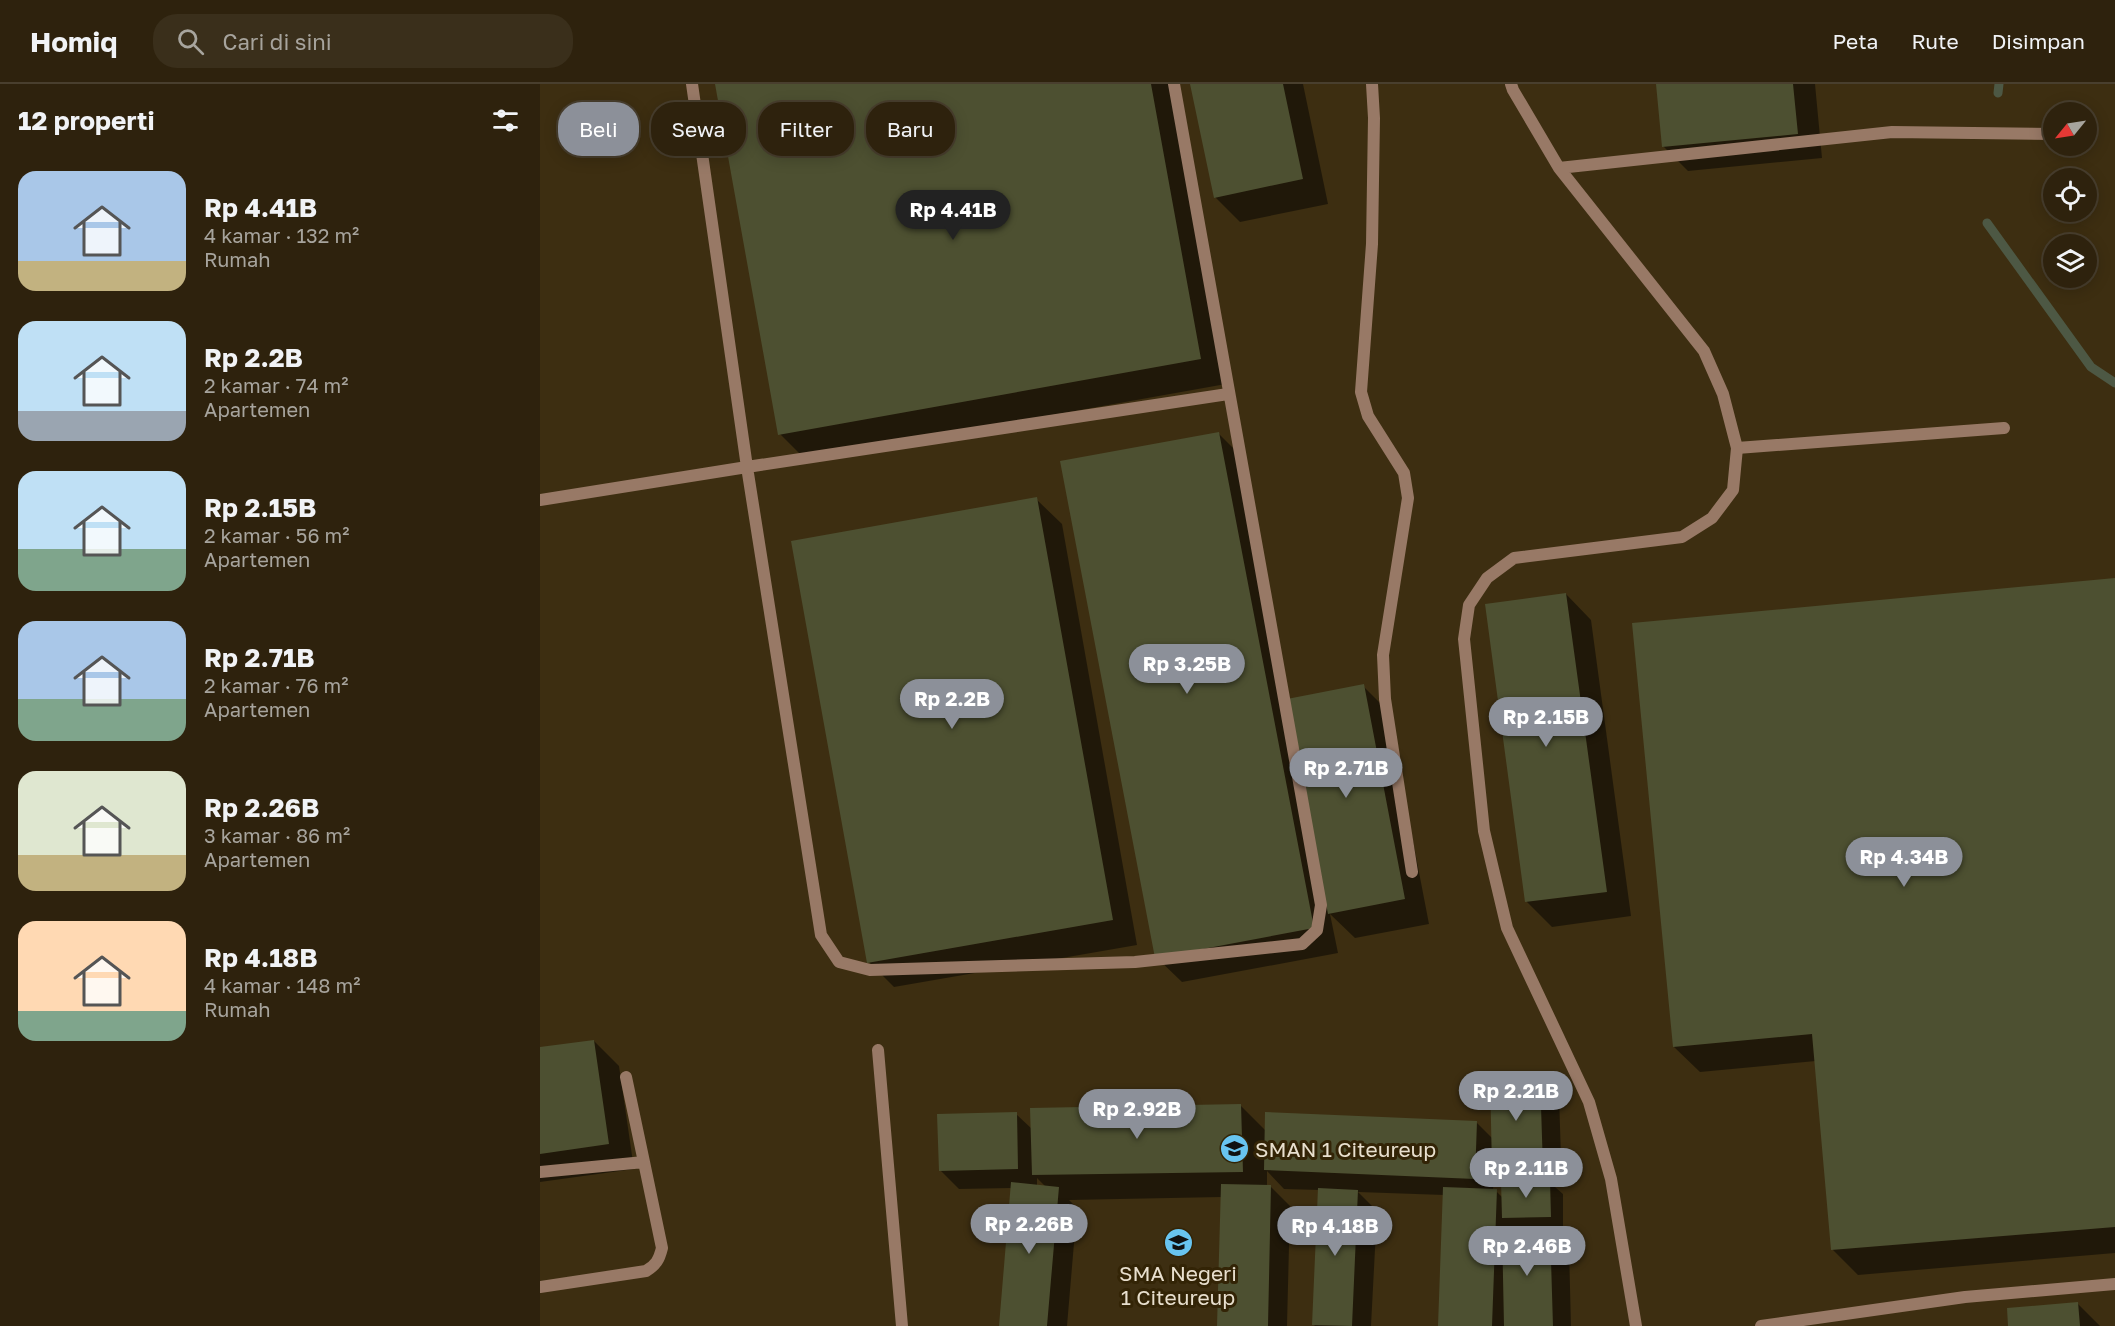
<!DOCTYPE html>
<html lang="id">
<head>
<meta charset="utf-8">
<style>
  :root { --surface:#2e220d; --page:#3a2f1b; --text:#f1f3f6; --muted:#a7a49d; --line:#493f2e; --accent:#8c9099 }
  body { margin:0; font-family:"Golos Text",sans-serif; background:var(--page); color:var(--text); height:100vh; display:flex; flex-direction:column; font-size:22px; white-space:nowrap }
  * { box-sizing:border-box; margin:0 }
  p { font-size:20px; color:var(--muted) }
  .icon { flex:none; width:33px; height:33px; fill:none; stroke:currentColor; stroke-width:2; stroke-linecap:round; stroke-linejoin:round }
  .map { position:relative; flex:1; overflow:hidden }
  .drawer { display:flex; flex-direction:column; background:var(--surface); width:540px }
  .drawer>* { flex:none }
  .hud { position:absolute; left:18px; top:18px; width:570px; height:54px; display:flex; gap:12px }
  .needle { width:39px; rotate:240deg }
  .controls { position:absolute; left:1503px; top:18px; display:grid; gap:12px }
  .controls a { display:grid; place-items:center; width:54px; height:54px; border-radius:50%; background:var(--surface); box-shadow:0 3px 15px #0003,0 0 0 2px var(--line); font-size:30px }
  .price { position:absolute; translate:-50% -51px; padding:0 14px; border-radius:21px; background:var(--accent); color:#fff; font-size:20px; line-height:39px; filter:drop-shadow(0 2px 3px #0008) }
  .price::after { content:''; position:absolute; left:50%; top:36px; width:18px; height:14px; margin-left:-9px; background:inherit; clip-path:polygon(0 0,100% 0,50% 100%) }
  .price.selected { background:#222; color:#fff }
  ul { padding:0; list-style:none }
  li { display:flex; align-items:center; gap:18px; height:150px; padding:0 18px }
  li span { display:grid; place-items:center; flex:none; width:168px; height:120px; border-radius:18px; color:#555 }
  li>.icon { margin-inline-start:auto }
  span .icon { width:72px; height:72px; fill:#fffc; stroke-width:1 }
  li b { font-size:26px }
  h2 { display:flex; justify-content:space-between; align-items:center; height:72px; padding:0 18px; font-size:26px }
  .pill { padding:0 21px; border-radius:24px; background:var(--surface); box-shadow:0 3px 15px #0003,0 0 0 2px var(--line); font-size:21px; line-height:54px }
  .pill.selected { background:var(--accent); color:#fff }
  header { display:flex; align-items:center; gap:36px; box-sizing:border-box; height:84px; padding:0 30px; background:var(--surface); border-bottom:2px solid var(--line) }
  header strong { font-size:28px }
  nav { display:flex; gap:33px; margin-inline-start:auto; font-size:21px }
  .search { width:420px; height:54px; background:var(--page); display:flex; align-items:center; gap:15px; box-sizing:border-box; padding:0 21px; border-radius:24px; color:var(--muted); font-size:22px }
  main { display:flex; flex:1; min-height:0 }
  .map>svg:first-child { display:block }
</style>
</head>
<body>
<header>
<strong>Homiq</strong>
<div class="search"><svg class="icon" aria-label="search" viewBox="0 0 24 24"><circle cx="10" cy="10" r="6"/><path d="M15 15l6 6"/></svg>Cari di sini</div>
<nav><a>Peta</a><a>Rute</a><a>Disimpan</a></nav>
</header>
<main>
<section class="drawer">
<h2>12 properti<svg class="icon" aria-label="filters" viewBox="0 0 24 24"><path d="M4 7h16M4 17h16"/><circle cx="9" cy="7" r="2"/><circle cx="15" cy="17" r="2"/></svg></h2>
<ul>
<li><span style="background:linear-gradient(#a9c7e8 75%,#c2b280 0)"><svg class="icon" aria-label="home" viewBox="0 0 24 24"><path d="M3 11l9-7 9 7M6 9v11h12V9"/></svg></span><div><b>Rp 4.41B</b><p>4 kamar · 132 m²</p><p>Rumah</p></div></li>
<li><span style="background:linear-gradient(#bfe0f5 75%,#9aa5b1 0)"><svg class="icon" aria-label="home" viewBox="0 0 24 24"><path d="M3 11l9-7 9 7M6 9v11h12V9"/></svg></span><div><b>Rp 2.2B</b><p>2 kamar · 74 m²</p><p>Apartemen</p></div></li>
<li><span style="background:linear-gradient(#bfe0f5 65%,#7fa58c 0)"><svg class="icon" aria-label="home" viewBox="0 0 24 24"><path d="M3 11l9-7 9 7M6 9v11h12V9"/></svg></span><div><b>Rp 2.15B</b><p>2 kamar · 56 m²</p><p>Apartemen</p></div></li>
<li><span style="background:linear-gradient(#a9c7e8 65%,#7fa58c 0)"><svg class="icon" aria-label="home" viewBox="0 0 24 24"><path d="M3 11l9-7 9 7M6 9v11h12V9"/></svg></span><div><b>Rp 2.71B</b><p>2 kamar · 76 m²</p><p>Apartemen</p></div></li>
<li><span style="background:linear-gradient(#dfe7d0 70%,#c2b280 0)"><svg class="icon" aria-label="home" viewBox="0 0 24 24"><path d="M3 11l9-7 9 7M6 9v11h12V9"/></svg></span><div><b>Rp 2.26B</b><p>3 kamar · 86 m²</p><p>Apartemen</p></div></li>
<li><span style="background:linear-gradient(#ffd9b3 75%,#7fa58c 0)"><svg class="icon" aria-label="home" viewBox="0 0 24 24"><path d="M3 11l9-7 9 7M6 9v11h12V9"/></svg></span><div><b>Rp 4.18B</b><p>4 kamar · 148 m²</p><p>Rumah</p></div></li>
</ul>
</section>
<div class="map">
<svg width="1575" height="1242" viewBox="0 0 1575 1242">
  <rect width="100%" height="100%" fill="#3d2e11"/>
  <path fill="#0007" fill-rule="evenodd" d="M176,0H631L686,300L265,375L240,350Z
    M651,0H763L788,120L700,138L675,113Z
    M1117,0H1275L1282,74L1148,87L1123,62Z
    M679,350L704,375L750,616L823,602L848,627L889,840L815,854L790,830L798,869L642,898L616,873Z
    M496,415L522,440L597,861L354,903L329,878Z
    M1575,495V1169L1318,1191L1293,1166L1276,977L1160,988L1134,963Z
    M1026,510L1051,536L1091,832L1012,843L987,818Z
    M54,957L79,982L94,1085L0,1098V965Z
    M1000,992L1019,1012L1022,1103H1015L1023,1110V1145L1011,1146L1029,1164L1031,1242H900L904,1111L818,1108L837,1127L831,1242H775L773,1240L780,1106L744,1105L727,1087V1103H731L750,1122L747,1242H679L682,1113L529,1116L537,1124L527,1242H461L472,1104L419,1105L400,1086L476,1030L492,1045L701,1022L726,1047L936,1038L953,1055ZM954,1085L967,1098L962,1113L956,1107H953ZM497,1094L506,1103L497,1102Z
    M1538,1220L1560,1242H1470Z"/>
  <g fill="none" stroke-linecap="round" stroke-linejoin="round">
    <path stroke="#4d5844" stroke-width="9" d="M1458,9L1459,0
      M1447,139L1551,283L1575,299"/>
  </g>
  <path fill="#4d5031" d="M175,0H611L661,275L238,351Z
    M650,0H743L763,95L674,114Z
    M1116,0H1253L1258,50L1122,63Z
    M679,348L774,844L615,874L520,377Z
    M497,413L573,836L327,879L251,457Z
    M1575,494V1143L1291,1166L1272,950L1133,963L1092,539Z
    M1026,509L1067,808L985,818L945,520Z
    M824,600L865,815L788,830L747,615Z
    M54,956L69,1060L0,1070V963Z
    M1000,991L1003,1084L952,1085L950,992Z
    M701,1020L703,1088L492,1091L490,1024Z
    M477,1028L478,1085L399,1087L397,1030Z
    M725,1028L937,1037L935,1095L724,1086Z
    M1010,1096L1011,1133L962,1134L961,1097Z
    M471,1098L519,1103L507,1242H459Z
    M681,1100L731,1101L728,1242H677Z
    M903,1103L957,1105L952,1242H898Z
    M778,1104L818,1106L812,1242L772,1241Z
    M1010,1143L1013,1242H964L962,1144Z
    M1538,1218L1540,1242H1468L1467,1224Z"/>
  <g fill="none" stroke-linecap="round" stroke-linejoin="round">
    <path stroke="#987966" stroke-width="12" d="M152,0L207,383L281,851L299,878L330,886L595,878L762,860L777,846L781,821L634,0
      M832,0L834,34L832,160L821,308L828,332L864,389L868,414L843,571L845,615L872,788
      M1197,364L1464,344
      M0,416L207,383L688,310
      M338,966L362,1242
      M86,993L104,1078
      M0,1088L104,1078L122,1164C119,1176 116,1181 106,1187L0,1203
      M1221,1242L1425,1213L1575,1200"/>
    <path stroke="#987966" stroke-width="12" d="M971,0L973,6L1019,84L1164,267L1183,310L1197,364L1193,406L1172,434L1142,453L974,474L947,494L929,521L924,555L944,747L967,844L1049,1018L1071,1095L1096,1242
      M1546,51H1550
      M1019,84L1352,48L1514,50"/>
  </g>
  <defs>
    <symbol id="school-disc" viewBox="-11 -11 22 22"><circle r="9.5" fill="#68c4f0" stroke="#332406"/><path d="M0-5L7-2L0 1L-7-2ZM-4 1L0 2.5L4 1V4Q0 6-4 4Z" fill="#111"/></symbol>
  </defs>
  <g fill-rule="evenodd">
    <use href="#school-disc" x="678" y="1048" width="33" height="33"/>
    <use href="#school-disc" x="622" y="1142" width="33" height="33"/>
  </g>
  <g text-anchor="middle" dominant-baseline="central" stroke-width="6" stroke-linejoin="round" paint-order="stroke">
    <g font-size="21" fill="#e8dfce" stroke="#332406" text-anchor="start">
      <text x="715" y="1065">SMAN 1 Citeureup</text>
      <text x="638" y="1189" text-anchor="middle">SMA Negeri<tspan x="638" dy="24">1 Citeureup</tspan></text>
    </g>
  </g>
</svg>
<div class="controls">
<a><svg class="needle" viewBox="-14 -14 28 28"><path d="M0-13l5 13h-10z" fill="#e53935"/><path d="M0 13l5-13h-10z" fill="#a7a49d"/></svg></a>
<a><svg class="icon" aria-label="locate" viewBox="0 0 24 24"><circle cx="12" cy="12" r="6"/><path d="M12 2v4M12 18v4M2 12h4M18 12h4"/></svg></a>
<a><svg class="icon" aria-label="layers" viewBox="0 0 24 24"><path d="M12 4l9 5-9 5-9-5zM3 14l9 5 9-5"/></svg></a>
</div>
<b class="price selected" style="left:413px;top:157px">Rp 4.41B</b>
<b class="price" style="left:647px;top:611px">Rp 3.25B</b>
<b class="price" style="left:412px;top:646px">Rp 2.2B</b>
<b class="price" style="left:1006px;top:664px">Rp 2.15B</b>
<b class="price" style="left:806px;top:715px">Rp 2.71B</b>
<b class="price" style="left:1364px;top:804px">Rp 4.34B</b>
<b class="price" style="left:976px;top:1038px">Rp 2.21B</b>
<b class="price" style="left:597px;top:1056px">Rp 2.92B</b>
<b class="price" style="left:986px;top:1115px">Rp 2.11B</b>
<b class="price" style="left:489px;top:1171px">Rp 2.26B</b>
<b class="price" style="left:795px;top:1173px">Rp 4.18B</b>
<b class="price" style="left:987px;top:1193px">Rp 2.46B</b>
<div class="hud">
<a class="pill selected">Beli</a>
<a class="pill">Sewa</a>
<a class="pill">Filter</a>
<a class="pill">Baru</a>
</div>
</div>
</main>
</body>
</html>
